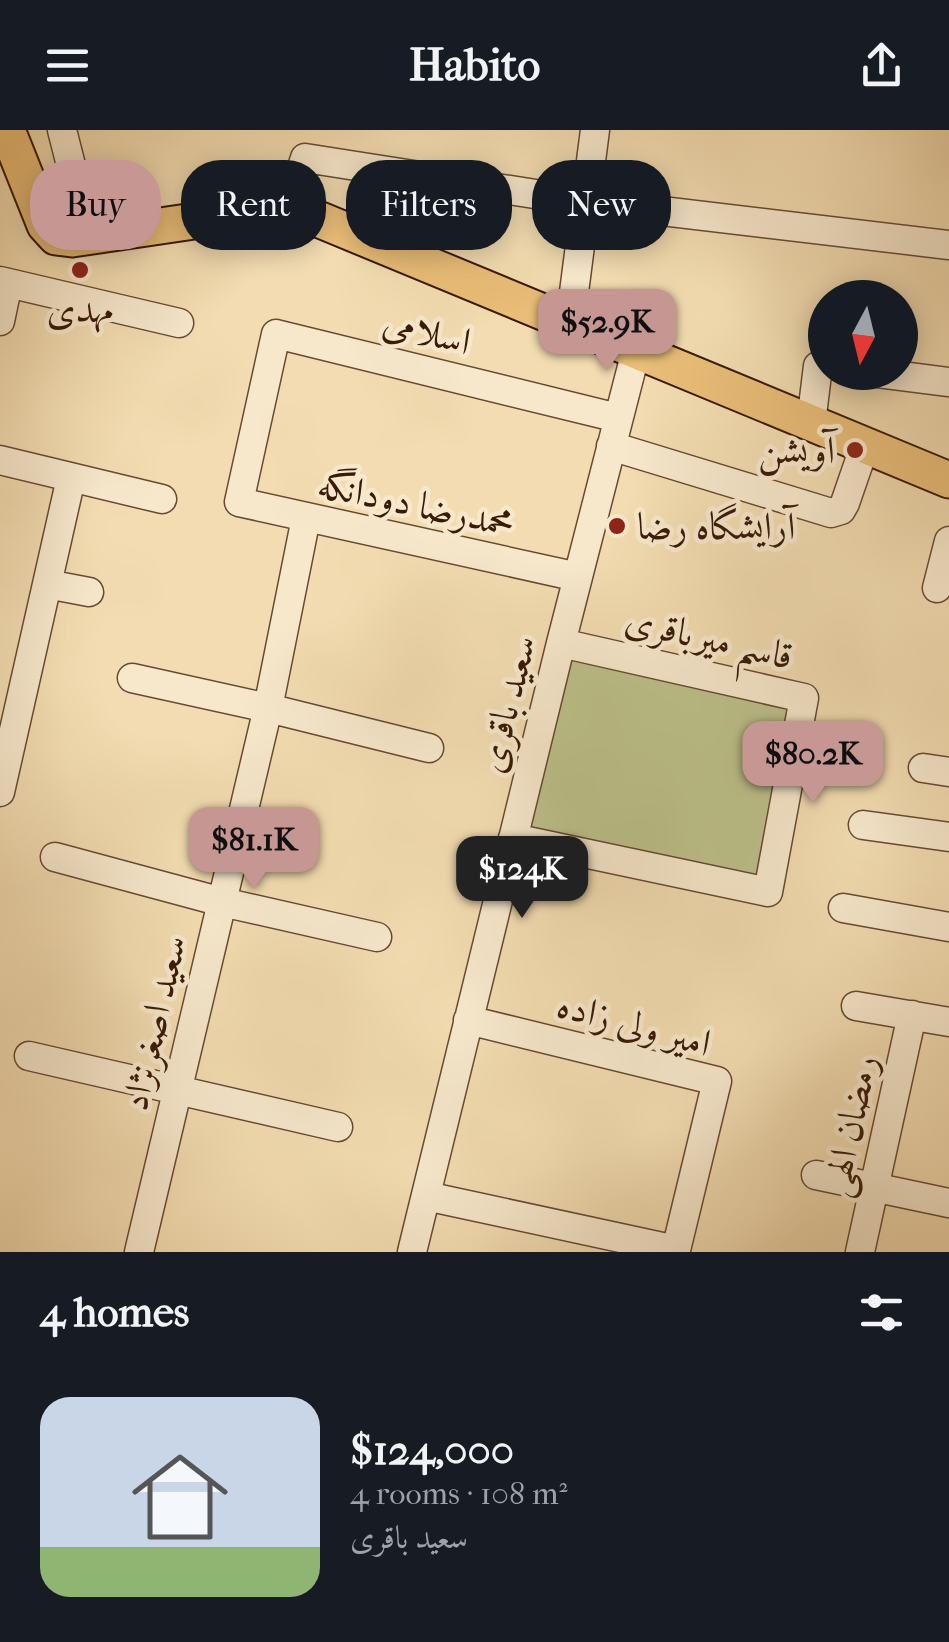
<!DOCTYPE html>
<html lang="en">
<head>
<meta charset="utf-8">
<style>
  :root { --surface:#171b24; --page:#20242c; --text:#f1f3f6; --muted:#9ea1a6; --line:#363941; --accent:#c59692 }
  body { margin:0; font-family:"IM FELL French Canon",Amiri,serif; background:var(--page); color:var(--text); height:100vh; display:flex; flex-direction:column; font-size:38px; white-space:nowrap }
  * { box-sizing:border-box; margin:0 }
  p { font-size:32px; color:var(--muted) }
  .icon { flex:none; width:55px; height:55px; fill:none; stroke:currentColor; stroke-width:2; stroke-linecap:round; stroke-linejoin:round }
  .map { position:relative; height:1122px; overflow:hidden }
  .side { display:flex; flex-direction:column; background:var(--surface); flex:1 }
  .side>* { flex:none }
  .hud { position:absolute; left:30px; top:30px; width:890px; height:90px; display:flex; gap:20px }
  .needle { width:65px; rotate:187deg }
  .tools { position:absolute; left:808px; top:150px; display:grid; gap:20px }
  .tools a { display:grid; place-items:center; width:110px; height:110px; border-radius:50%; background:var(--surface); box-shadow:0 5px 25px #0003; font-size:50px }
  .price { position:absolute; translate:-50% -85px; padding:0 22px; border-radius:20px; background:var(--accent); color:#111; font-size:32px; line-height:65px; filter:drop-shadow(0 2px 5px #0008) }
  .price::after { content:''; position:absolute; left:50%; top:60px; width:30px; height:22px; margin-left:-15px; background:inherit; clip-path:polygon(0 0,100% 0,50% 100%) }
  .price.selected { background:#222; color:#fff }
  ul { padding:0; list-style:none }
  li { display:flex; align-items:center; gap:30px; height:250px; padding:0 40px }
  li+li { border-top:2px solid var(--line) }
  li span { display:grid; place-items:center; flex:none; width:280px; height:200px; border-radius:30px; color:#555 }
  li>.icon { margin-inline-start:auto }
  span .icon { width:120px; height:120px; fill:#fffc; stroke-width:1 }
  li b { font-size:42px }
  h2 { display:flex; justify-content:space-between; align-items:center; height:120px; padding:0 40px; font-size:42px }
  .chip { padding:0 35px; border-radius:40px; background:var(--surface); box-shadow:0 5px 25px #0003; font-size:35px; line-height:90px }
  .chip.selected { background:var(--accent); color:#111 }
  header { display:flex; justify-content:space-between; align-items:center; height:130px; padding:0 40px; background:var(--surface); font-size:45px; font-weight:800 }
  .map>svg:first-child { display:block }
</style>
</head>
<body>
<header><svg class="icon" aria-label="menu" viewBox="0 0 24 24"><path d="M4 6h16M4 12h16M4 18h16"/></svg>Habito<svg class="icon" aria-label="share" viewBox="0 0 24 24"><path d="M12 15V3M7 8l5-5 5 5M5 13v7h14v-7"/></svg></header>
<div class="map">
<svg width="949" height="1122" viewBox="0 0 949 1122">
  <rect width="100%" height="100%" fill="#f3dcb1"/>
  <filter id="stains"><feTurbulence type="fractalNoise" baseFrequency=".002" numOctaves="4"/><feColorMatrix values="0 0 0 0 .2 0 0 0 0 .09 0 0 0 0 .02 0 0 0 .5 -.17"/></filter>
  <radialGradient id="worn" r=".72"><stop offset=".6" stop-color="#630" stop-opacity="0"/><stop offset="1" stop-color="#630" stop-opacity=".3"/></radialGradient>
  <path fill="#bcc08a" stroke="#7a6d48" stroke-width="2.5" d="M565,520L798,573L761,755L520,704Z"/>
  <g fill="none" stroke-linecap="round" stroke-linejoin="round">
    <defs>
      <path id="minor" d="M62,0L89,106
        M289,77L305,28L586,72L949,115
        M0,151L179,193
        M0,191L8,153
        M570,193L595,0
        M870,242L949,252
        M811,293L818,236L825,237
        M611,316L831,383L841,380L845,373L865,315
        M0,330L162,369
        M578,447L239,372L276,204L618,288
        M47,454L89,462
        M937,458L949,411
        M132,548L268,578L429,618
        M923,638L949,642
        M0,662L71,348
        M863,695L949,707
        M513,708L768,762L804,568L561,513
        M55,727L222,772L377,807
        M843,778L949,797
        M856,876L949,892
        M29,926L338,997
        M816,1045L949,1073
        M426,1066L676,1120L717,951L468,890
        M139,1122L268,578L306,388
        M412,1122L561,513L636,221
        M860,1122L912,885"/>
      <path id="major" d="M7,0L45,95L56,107L72,109L289,77L949,350"/>
    </defs>
    <use href="#minor" stroke="#664a32" stroke-width="31"/>
    <use href="#major" stroke="#371a07" stroke-width="39"/>
    <use href="#minor" stroke="#f7e8cc" stroke-width="28"/>
    <use href="#major" stroke="#eabe78" stroke-width="35"/>
  </g>
  <g fill="#8f2418" stroke="#f7e8cc" stroke-width="4">
    <circle cx="80" cy="140" r="10"/>
    <circle cx="855" cy="320" r="10"/>
    <circle cx="617" cy="396" r="10"/>
  </g>
  <g text-anchor="middle" dominant-baseline="central" stroke-width="9" stroke-linejoin="round" paint-order="stroke">
    <g font-size="38" fill="#371a07" stroke="#f7e8cc">
      <text x="80" y="179">مهدی</text>
      <text x="835" y="320" text-anchor="end">آویشن</text>
      <text x="637" y="396" text-anchor="start">آرایشگاه رضا</text>
    </g>
    <g font-size="38" fill="#371a07" stroke="#f7e8cc">
      <text transform="translate(427 202) rotate(14)">اسلامی</text>
      <text transform="translate(416 374) rotate(12)">محمدرضا دودانگه</text>
      <text transform="translate(709 508) rotate(13)">قاسم میرباقری</text>
      <text transform="translate(507 574) rotate(-76)">سعید باقری</text>
      <text transform="translate(154 893) rotate(-77)">سعید اصغرنژاد</text>
      <text transform="translate(634 894) rotate(15)">امیر ولی زاده</text>
      <text transform="translate(850 996) rotate(-78)">رمضان الهی</text>
    </g>
  </g>
  <rect width="100%" height="100%" filter="url(#stains)"/>
  <rect width="100%" height="100%" fill="url(#worn)"/>
</svg>
<div class="tools">
<a><svg class="needle" viewBox="-14 -14 28 28"><path d="M0-13l5 13h-10z" fill="#e53935"/><path d="M0 13l5-13h-10z" fill="#9ea1a6"/></svg></a>
</div>
<b class="price" style="left:607px;top:244px">$52.9K</b>
<b class="price" style="left:813px;top:676px">$80.2K</b>
<b class="price" style="left:254px;top:762px">$81.1K</b>
<b class="price selected" style="left:522px;top:791px">$124K</b>
<div class="hud">
<a class="chip selected">Buy</a>
<a class="chip">Rent</a>
<a class="chip">Filters</a>
<a class="chip">New</a>
</div>
</div>
<section class="side">
<h2>4 homes<svg class="icon" aria-label="filters" viewBox="0 0 24 24"><path d="M4 7h16M4 17h16"/><circle cx="9" cy="7" r="2"/><circle cx="15" cy="17" r="2"/></svg></h2>
<ul>
<li><span style="background:linear-gradient(#c9d6e8 75%,#8fb573 0)"><svg class="icon" aria-label="home" viewBox="0 0 24 24"><path d="M3 11l9-7 9 7M6 9v11h12V9"/></svg></span><div><b>$124,000</b><p>4 rooms · 108 m²</p><p>سعید باقری</p></div></li>
</ul>
</section>
</body>
</html>
